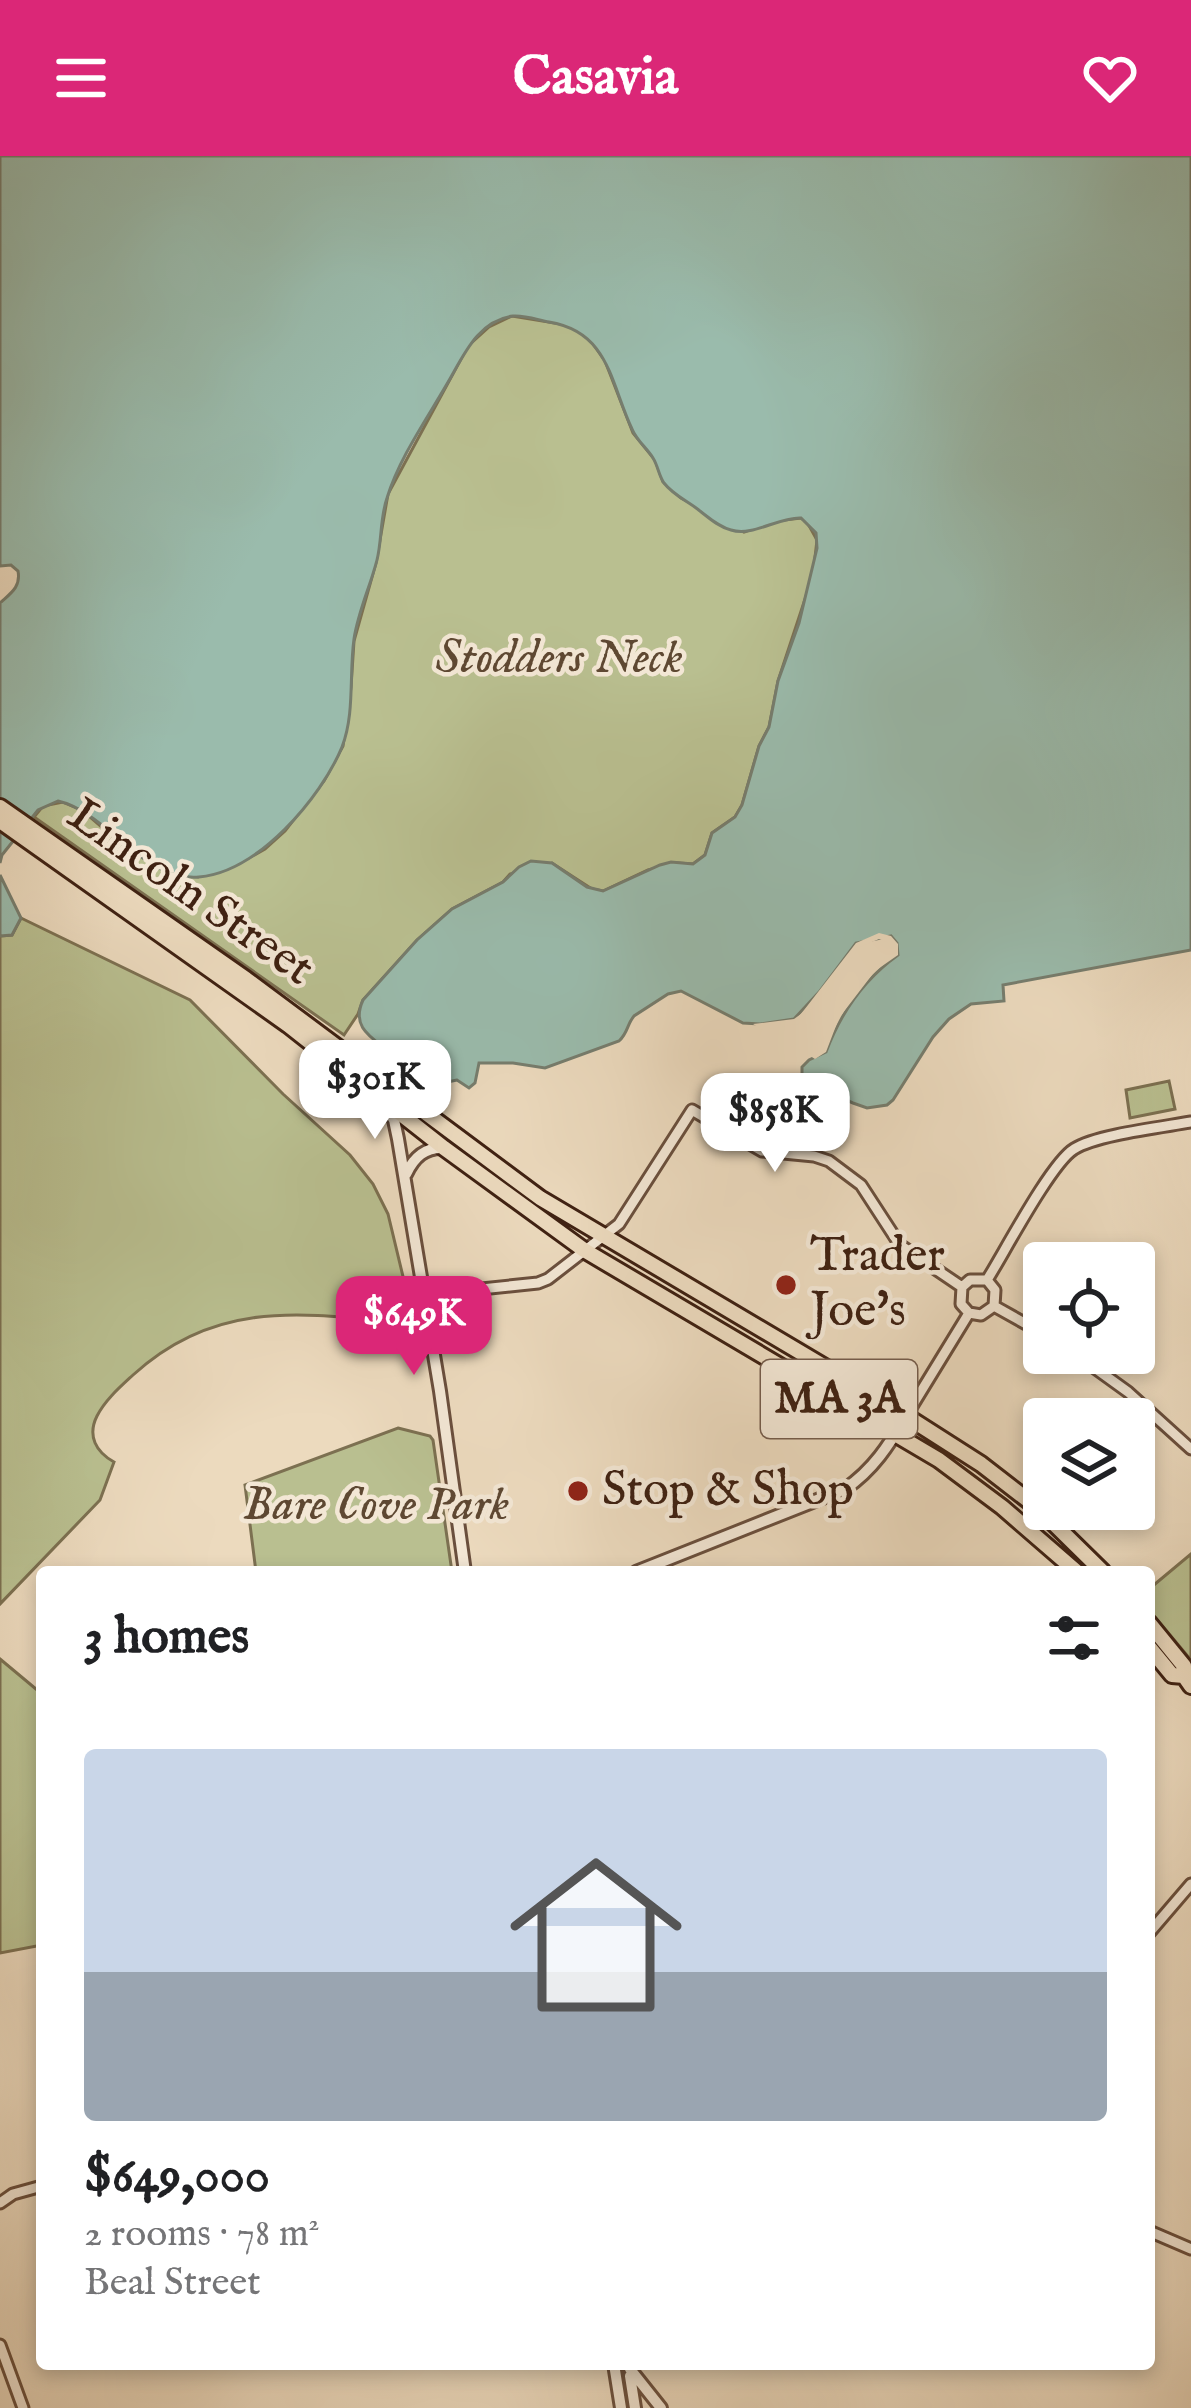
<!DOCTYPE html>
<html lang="en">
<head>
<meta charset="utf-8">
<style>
  :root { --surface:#fff; --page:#f2f2f2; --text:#202124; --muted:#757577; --accent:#db2777 }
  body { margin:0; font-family:"IM FELL English",serif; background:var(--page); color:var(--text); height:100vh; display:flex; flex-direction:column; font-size:45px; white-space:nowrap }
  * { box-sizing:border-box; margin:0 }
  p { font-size:39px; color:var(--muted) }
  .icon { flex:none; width:66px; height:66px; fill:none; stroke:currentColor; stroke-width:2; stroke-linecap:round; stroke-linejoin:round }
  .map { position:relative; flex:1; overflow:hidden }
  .details { position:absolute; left:36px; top:1410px; width:1119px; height:804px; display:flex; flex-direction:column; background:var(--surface); border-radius:12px; box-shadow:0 6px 18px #0003 }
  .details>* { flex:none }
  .tools { position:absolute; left:1023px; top:1086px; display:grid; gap:24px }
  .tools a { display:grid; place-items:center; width:132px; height:132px; border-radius:12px; background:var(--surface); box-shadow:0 6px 18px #0003; font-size:60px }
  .price { position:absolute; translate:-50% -102px; padding:0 27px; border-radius:24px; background:#fff; color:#222; font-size:39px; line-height:78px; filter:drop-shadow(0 3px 6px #0008) }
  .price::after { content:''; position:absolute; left:50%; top:72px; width:36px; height:27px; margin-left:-18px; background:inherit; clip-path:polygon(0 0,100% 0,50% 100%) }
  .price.active { background:var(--accent); color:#fff }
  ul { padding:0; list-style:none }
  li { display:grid; align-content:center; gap:24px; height:636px; padding:0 48px }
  li span { display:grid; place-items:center; height:372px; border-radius:12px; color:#555 }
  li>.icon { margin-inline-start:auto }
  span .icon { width:216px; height:216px; fill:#fffc; stroke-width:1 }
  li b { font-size:51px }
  h2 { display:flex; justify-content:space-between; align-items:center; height:144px; padding:0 48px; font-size:51px }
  header { display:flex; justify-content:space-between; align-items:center; height:156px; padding:0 48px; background:var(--accent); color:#fff; font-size:54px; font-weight:700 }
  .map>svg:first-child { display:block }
</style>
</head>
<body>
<header><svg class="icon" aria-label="menu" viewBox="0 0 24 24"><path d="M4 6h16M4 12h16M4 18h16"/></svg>Casavia<svg class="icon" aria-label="heart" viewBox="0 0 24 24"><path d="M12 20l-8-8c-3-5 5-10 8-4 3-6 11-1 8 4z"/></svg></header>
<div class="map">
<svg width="1191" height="2252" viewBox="0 0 1191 2252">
  <rect width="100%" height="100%" fill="#ecdabe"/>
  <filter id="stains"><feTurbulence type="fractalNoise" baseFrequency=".00167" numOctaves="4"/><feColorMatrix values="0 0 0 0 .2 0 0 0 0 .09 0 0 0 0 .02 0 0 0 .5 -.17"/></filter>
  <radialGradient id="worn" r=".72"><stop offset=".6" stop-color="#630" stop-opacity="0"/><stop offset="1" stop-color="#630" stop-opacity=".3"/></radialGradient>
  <path fill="#b9bf90" stroke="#7c7051" stroke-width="3" d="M512,160L567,169L588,181L605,205L633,277L655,304L663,326L681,342L744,376L776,365L801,362L807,366L817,384L813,419L778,525L769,571L759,590L742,649L735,661L712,677L705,699L693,708L678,707L648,714L603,735L592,733L552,707L510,718L503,726L452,753L417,784L363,844L358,858L344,879L34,661L43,650L63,646L82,654L111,679L158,710L198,721L249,702L265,693L285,675L324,625L343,590L351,531L354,485L376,407L388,338L468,190L489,171Z
    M21,762L190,844L283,938L350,999L373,1028L388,1058L412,1158L411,1164L404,1167C302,1157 216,1143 133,1219C120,1231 105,1244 97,1260C87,1280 96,1296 114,1306L100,1344L0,1448V780L12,779Z
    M1169,925L1175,953L1130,962L1126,934Z
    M398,1272L430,1280L433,1284L452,1416H256L245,1329Z
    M1191,1398V1504L1149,1454V1433Z
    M0,1503L42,1538V1789L0,1797Z"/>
  <path fill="#9abbac" stroke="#767d6e" stroke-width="3" d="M0,0H1191V794L1003,829L1004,845L971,848L949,863L933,881L893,944L887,949L867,952L853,947L832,938L802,918V911L809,904L826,896C841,856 863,824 898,799L897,787L891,780L856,787L820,835L794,863L760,868L743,867L681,835L668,838L634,860C627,868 628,877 619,885L545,912L513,907H479L475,927L469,932L457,924C443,927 432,929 419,924C405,920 402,906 391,897C373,882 350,872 363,844L417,784L452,753L503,726L519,711L531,705L552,707L587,731L603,735L660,709L671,706L693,708L705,699L712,677L735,661L742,649L759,590L769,571L778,525L799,467L817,392L816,377L801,362C778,361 753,381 731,374C719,371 709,362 700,355C689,346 673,339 664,327C659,320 658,310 653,302C647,292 637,285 632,273C610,226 609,176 549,166C538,164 525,159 513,160C480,164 465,196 451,221C429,260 400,300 387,342C380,362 382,384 377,404C370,431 358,456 354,483C349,518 355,558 342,591C321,642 258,716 199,721C143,726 107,656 58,645L38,654L2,699L0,707V447C11,437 21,431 18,415L11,409L0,410Z
    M0,719L21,762L12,779L0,780Z"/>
  <path fill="#ecdabe" d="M879,777L891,780L898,788V799L875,815L839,862L826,896L815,903L807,898L821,892L834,858L871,811L893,796L887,786L879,783L860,791L824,839L798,868L763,874L753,868L794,863L801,858L856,787Z"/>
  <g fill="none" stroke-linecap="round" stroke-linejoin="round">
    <defs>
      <path id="minor" d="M987,1124C1004,1097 1051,1007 1074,993C1095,979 1163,971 1191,966
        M423,1139L538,1127L548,1123L619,1068L692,954L762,995L814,1000L829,1005L861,1029L900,1089L962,1131
        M994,1150L1044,1178
        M969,1157L961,1148L962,1131L970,1124H987
        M969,1157L981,1159L994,1150L995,1134L987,1124
        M1074,1197L1128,1236L1191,1293
        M906,1260L969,1157
        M1149,1777L1191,1728
        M0,2047L13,2038L42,2030
        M1149,2075L1191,2093
        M0,2189L23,2252"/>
      <path id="tertiary" d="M384,948L394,964L398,983L440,1235L465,1416
        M406,1018C414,1001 425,991 444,992
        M636,1416L845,1333C873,1314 889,1289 906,1260
        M614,2208L621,2252
        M630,2213L661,2252
        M630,2220L635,2252"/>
      <path id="primary" d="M0,651L246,823L540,1042L884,1246L981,1308L1038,1352L1103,1416
        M0,665L288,869L444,992L584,1094L939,1304L1002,1351L1077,1416
        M1149,1467L1184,1510V1520L1191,1530
        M1149,1491L1172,1519L1184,1520"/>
    </defs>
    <use href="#minor" stroke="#6a4f3d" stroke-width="15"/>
    <use href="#tertiary" stroke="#6a4f3d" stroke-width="16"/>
    <use href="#primary" stroke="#3f2112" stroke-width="20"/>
    <use href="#minor" stroke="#f3e7d5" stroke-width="9"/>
    <use href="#tertiary" stroke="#f3e7d5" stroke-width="10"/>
    <use href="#primary" stroke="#ecdabe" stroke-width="14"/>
  </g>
  <g fill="#8f2418" stroke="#f3e7d5" stroke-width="4.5">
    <circle cx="786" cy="1129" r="12"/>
    <circle cx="578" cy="1335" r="12"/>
  </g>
  <g text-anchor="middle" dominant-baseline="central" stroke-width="9" stroke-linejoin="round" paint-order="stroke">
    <rect fill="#f3e7d5" stroke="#755c4c" stroke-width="3" x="761" y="1204" width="156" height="78" rx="9"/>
    <g font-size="45" font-weight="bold" fill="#3f2112">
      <text x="839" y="1243">MA 3A</text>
    </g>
    <g font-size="48" font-style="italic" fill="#5e4832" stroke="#f3e7d5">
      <text x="559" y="503">Stodders Neck</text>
      <text x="376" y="1350">Bare Cove Park</text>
    </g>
    <g font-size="48" fill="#3f2112" stroke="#f3e7d5">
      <text transform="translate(190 737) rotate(35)">Lincoln Street</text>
    </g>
    <g font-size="48" fill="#3f2112" stroke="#f3e7d5" text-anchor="start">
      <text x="810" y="1101">Trader<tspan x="810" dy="55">Joe's</tspan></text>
      <text x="602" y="1335">Stop &amp; Shop</text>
    </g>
  </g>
  <rect width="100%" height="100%" filter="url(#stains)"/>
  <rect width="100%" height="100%" fill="url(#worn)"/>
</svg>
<div class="tools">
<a><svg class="icon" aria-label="locate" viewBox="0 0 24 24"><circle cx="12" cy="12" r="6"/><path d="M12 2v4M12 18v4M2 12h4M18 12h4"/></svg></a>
<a><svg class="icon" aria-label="layers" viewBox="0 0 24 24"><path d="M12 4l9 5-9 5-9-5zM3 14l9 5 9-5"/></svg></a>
</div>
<b class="price" style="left:375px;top:986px">$301K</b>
<b class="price" style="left:775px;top:1019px">$858K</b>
<b class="price active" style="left:414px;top:1222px">$649K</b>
<section class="details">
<h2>3 homes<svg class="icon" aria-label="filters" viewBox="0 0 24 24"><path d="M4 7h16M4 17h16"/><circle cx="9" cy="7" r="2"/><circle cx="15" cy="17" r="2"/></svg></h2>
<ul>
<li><span style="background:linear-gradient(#c9d6e8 60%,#9aa5b1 0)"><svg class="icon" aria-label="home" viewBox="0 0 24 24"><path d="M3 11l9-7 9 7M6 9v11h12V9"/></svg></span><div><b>$649,000</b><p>2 rooms · 78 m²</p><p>Beal Street</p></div></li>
</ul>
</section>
</div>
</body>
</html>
